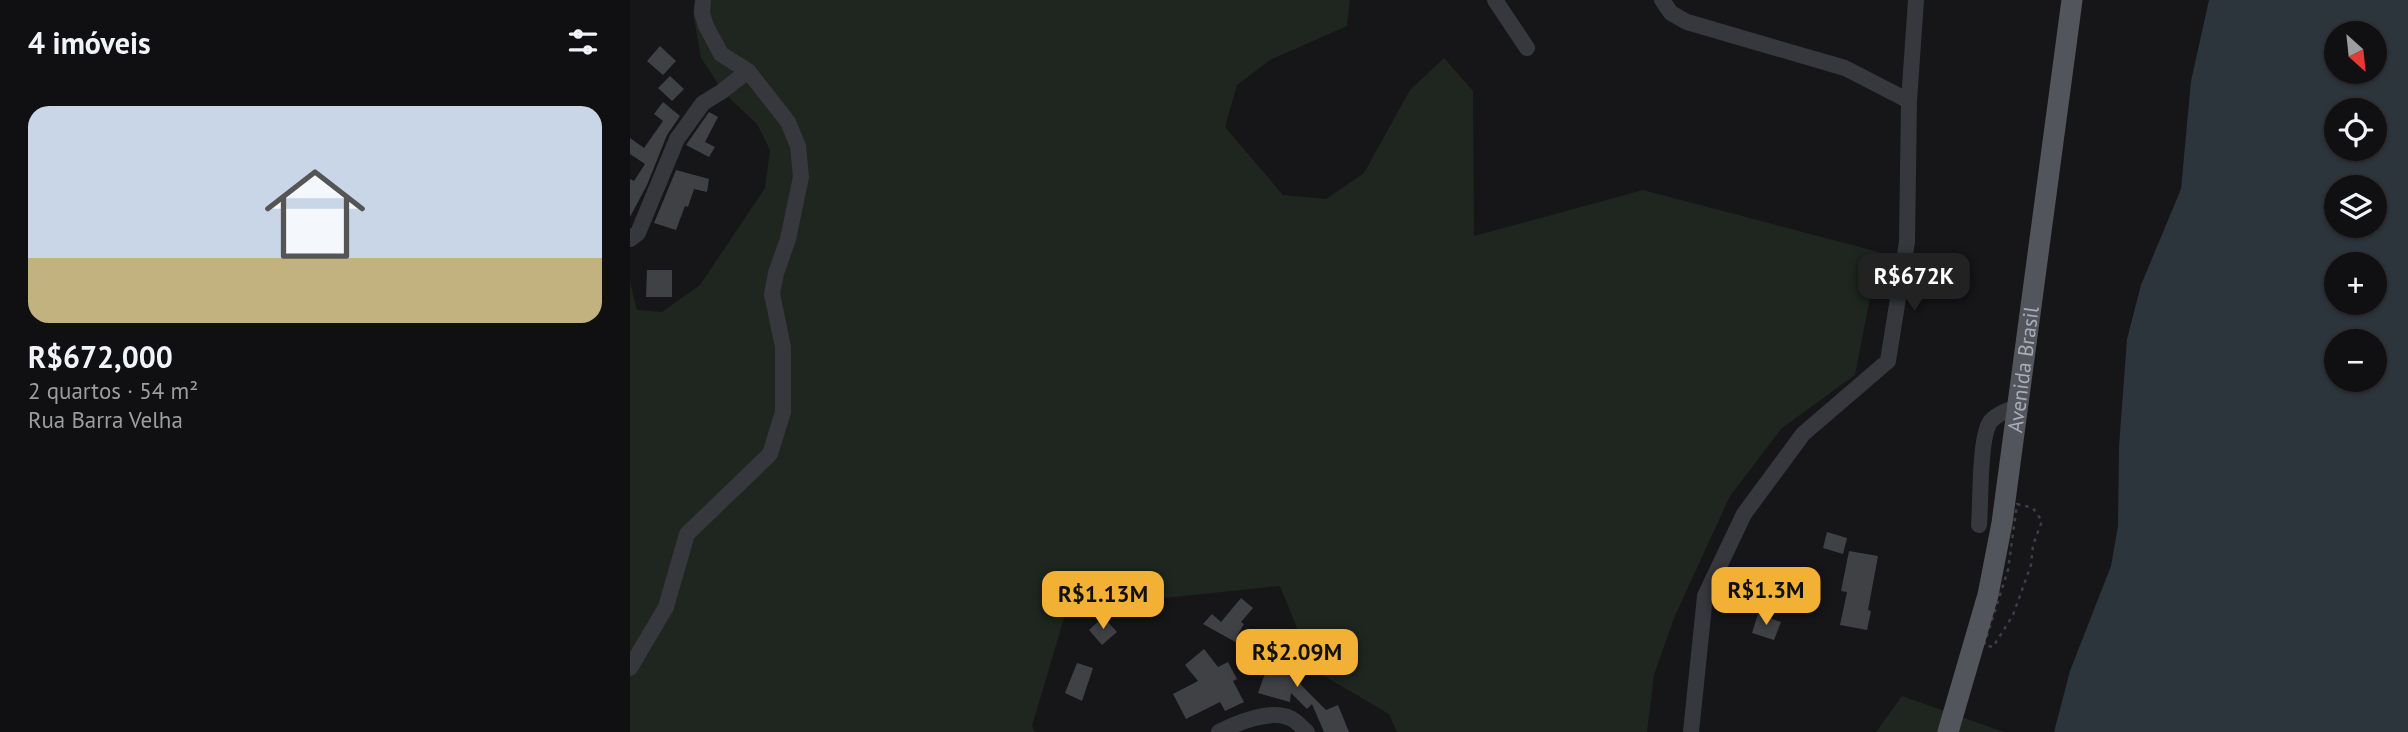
<!DOCTYPE html>
<html lang="pt">
<head>
<meta charset="utf-8">
<style>
  :root { --surface:#101012; --page:#19191b; --text:#f1f3f6; --muted:#9c9d9f; --line:#303032; --accent:#f2b134 }
  body { margin:0; font-family:"PT Sans",sans-serif; background:var(--page); color:var(--text); height:100vh; display:flex; flex-direction:column; font-size:26px; white-space:nowrap }
  * { box-sizing:border-box; margin:0 }
  p { font-size:23px; color:var(--muted) }
  .icon { flex:none; width:38px; height:38px; fill:none; stroke:currentColor; stroke-width:2; stroke-linecap:round; stroke-linejoin:round }
  .map { position:relative; flex:1; overflow:hidden }
  .details { display:flex; flex-direction:column; background:var(--surface); width:630px }
  .details>* { flex:none }
  .needle { width:46px; rotate:153deg }
  .tools { position:absolute; left:1694px; top:21px; display:grid; gap:14px }
  .tools a { display:grid; place-items:center; width:63px; height:63px; border-radius:50%; background:var(--surface); box-shadow:0 2px 5px #0004,0 0 0 2px var(--line); font-size:35px }
  .price { position:absolute; translate:-50% -60px; padding:0 16px; border-radius:14px; background:var(--accent); color:#111; font-size:23px; line-height:46px; filter:drop-shadow(0 2px 4px #0008) }
  .price::after { content:''; position:absolute; left:50%; top:42px; width:21px; height:16px; margin-left:-10px; background:inherit; clip-path:polygon(0 0,100% 0,50% 100%) }
  .price.on { background:#222; color:#fff }
  ul { padding:0; list-style:none }
  li { display:grid; align-content:center; gap:14px; height:371px; padding:0 28px }
  li+li { border-top:2px solid var(--line) }
  li span { display:grid; place-items:center; height:217px; border-radius:21px; color:#555 }
  li>.icon { margin-inline-start:auto }
  span .icon { width:126px; height:126px; fill:#fffc; stroke-width:1 }
  li b { font-size:30px }
  h2 { display:flex; justify-content:space-between; align-items:center; height:84px; padding:0 28px; font-size:30px }
  main { display:flex; flex:1; min-height:0 }
  .map>svg:first-child { display:block }
</style>
</head>
<body>
<main>
<section class="details">
<h2>4 imóveis<svg class="icon" aria-label="filters" viewBox="0 0 24 24"><path d="M4 7h16M4 17h16"/><circle cx="9" cy="7" r="2"/><circle cx="15" cy="17" r="2"/></svg></h2>
<ul>
<li><span style="background:linear-gradient(#c9d6e8 70%,#c2b280 0)"><svg class="icon" aria-label="home" viewBox="0 0 24 24"><path d="M3 11l9-7 9 7M6 9v11h12V9"/></svg></span><div><b>R$672,000</b><p>2 quartos · 54 m²</p><p>Rua Barra Velha</p></div></li>
</ul>
</section>
<div class="map">
<svg width="1778" height="732" viewBox="0 0 1778 732">
  <rect width="100%" height="100%" fill="#161618"/>
  <path fill="#1e261f" d="M65,0H720L717,26L640,60L607,85L595,127L653,195L696,199L734,173L780,90L814,58L843,91L844,236L1013,190L1249,252L1225,375L1152,428L1100,496L1044,618L1024,675L1017,732H767L759,714L684,670L650,586L437,608L402,726L405,732H0V282L7,310L32,312L70,285L135,188L140,150L127,124L95,94L71,58L63,13Z
    M1272,696L1374,732H1246Z"/>
  <path fill="#2c353c" fill-rule="evenodd" d="M1579,0H1778V732H1424L1440,671L1481,566L1488,526L1489,447L1497,339L1511,285L1551,189L1561,81ZM1706,33H1745V72H1706ZM1706,110H1745V149H1706ZM1706,187H1745V226H1706ZM1706,264H1745V303H1706ZM1706,341H1745V380H1706Z"/>
  <path fill="#404145" d="M30,46L46,61L33,75L17,61Z
    M40,76L54,89L42,101L28,88Z
    M33,102L50,116L37,135L17,185L0,217V179L4,181L15,164L0,154V138L14,148L33,121L24,114Z
    M79,112L88,117L75,142L85,147L79,157L56,145Z
    M46,170L79,179L77,192L64,189L58,207L55,206L46,230L24,223Z
    M17,270H42V297H16Z
    M1197,532L1217,538L1213,554L1193,548Z
    M1219,551L1248,556L1238,610L1241,611L1237,630L1210,625L1217,592L1211,591Z
    M611,598L623,608L611,622L614,624L607,636L612,640L609,644L573,624L582,614L591,622Z
    M1128,614L1151,622L1144,640L1122,633Z
    M473,617L487,632L472,645L459,630Z
    M645,646L674,659L665,679L696,710L708,705L719,732H694L682,704L677,709L661,693L660,702L628,693Z
    M574,649L588,667L598,662L607,679L603,681L614,702L595,711L590,702L556,719L543,694L568,681L555,665Z
    M447,663L463,668L452,701L435,693Z"/>
  <g fill="none" stroke-linecap="round" stroke-linejoin="round">
    <path stroke="#3d3f44" stroke-width="2.5" stroke-dasharray="3.5 5" stroke-linecap="butt" d="M1387,504L1403,508L1412,521L1403,545L1401,565L1383,615L1363,647L1354,645L1378,570Z"/>
    <path stroke="#37383d" stroke-width="16" d="M865,0L897,48
      M1032,0L1041,13L1057,22L1215,68L1279,101L1277,242L1258,361L1173,434L1114,514L1075,596L1061,732
      M1279,101L1286,0
      M0,239L8,233L47,139L73,103L91,92L118,71
      M1349,525C1351,503 1349,439 1360,422C1366,414 1379,410 1388,406
      M0,668L36,607L57,534L140,454L153,412V347L142,294L146,273L158,239L171,177L168,146L158,122L118,71L91,54L76,26L72,13L73,0
      M589,732C607,723 640,709 660,718C666,720 672,728 677,732"/>
    <path stroke="#53555c" stroke-width="21" id="s1" d="M1318,732L1358,595L1372,523L1442,0"/>
  </g>
  <g text-anchor="middle" dominant-baseline="central" stroke-width="7" stroke-linejoin="round" paint-order="stroke">
    <g font-size="21" fill="#a8adb8" stroke="#111113">
      <text stroke="none"><textPath href="#s1" startOffset="371">Avenida Brasil</textPath></text>
    </g>
  </g>
</svg>
<div class="tools">
<a><svg class="needle" viewBox="-14 -14 28 28"><path d="M0-13l5 13h-10z" fill="#e53935"/><path d="M0 13l5-13h-10z" fill="#9c9d9f"/></svg></a>
<a><svg class="icon" aria-label="locate" viewBox="0 0 24 24"><circle cx="12" cy="12" r="6"/><path d="M12 2v4M12 18v4M2 12h4M18 12h4"/></svg></a>
<a><svg class="icon" aria-label="layers" viewBox="0 0 24 24"><path d="M12 4l9 5-9 5-9-5zM3 14l9 5 9-5"/></svg></a>
<a>+</a>
<a>−</a>
</div>
<b class="price on" style="left:1284px;top:313px">R$672K</b>
<b class="price" style="left:1136px;top:627px">R$1.3M</b>
<b class="price" style="left:473px;top:631px">R$1.13M</b>
<b class="price" style="left:667px;top:689px">R$2.09M</b>
</div>
</main>
</body>
</html>
